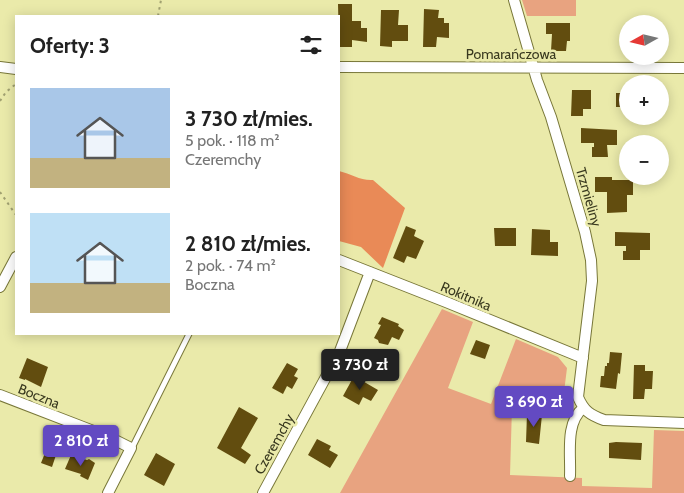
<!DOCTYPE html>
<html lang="pl">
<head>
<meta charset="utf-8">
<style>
  :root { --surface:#fff; --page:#f2f2f2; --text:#222; --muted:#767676; --accent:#634ac2 }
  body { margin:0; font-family:Cabin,sans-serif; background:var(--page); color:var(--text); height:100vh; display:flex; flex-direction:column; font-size:19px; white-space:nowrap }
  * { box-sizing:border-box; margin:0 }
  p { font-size:16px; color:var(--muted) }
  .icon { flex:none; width:28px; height:28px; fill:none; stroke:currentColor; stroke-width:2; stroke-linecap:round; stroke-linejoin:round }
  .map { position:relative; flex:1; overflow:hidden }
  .side { position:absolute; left:15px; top:15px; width:325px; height:320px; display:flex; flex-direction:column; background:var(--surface); border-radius:0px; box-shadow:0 2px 12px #0003 }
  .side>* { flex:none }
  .needle { width:32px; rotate:262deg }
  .buttons { position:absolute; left:619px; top:15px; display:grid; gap:10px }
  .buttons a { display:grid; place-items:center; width:50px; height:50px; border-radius:50%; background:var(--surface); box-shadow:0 2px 12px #0003; font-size:25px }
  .price { position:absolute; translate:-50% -42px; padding:0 11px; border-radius:5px; background:var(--accent); color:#fff; font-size:16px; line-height:32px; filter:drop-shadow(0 1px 2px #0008) }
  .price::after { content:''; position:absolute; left:50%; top:30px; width:15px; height:11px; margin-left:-8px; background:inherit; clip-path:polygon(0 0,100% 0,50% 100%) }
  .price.current { background:#222; color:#fff }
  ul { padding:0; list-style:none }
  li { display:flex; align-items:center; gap:15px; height:125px; padding:0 15px }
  li span { display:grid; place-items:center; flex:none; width:140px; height:100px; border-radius:0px; color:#555 }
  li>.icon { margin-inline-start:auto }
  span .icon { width:60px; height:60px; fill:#fffc; stroke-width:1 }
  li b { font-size:21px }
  h2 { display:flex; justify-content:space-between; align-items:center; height:60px; padding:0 15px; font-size:21px }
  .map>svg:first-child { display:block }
</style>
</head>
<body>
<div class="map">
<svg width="684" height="493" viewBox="0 0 684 493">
  <rect width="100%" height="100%" fill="#eaeaaa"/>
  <path fill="#e8a380" d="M522,0H576V16H527Z
    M442,309L473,322L448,388L491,404L516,339L558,357L567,368L562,408L512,407L510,475L582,478V486L652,488L654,430L684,431V493H340Z"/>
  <path fill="#e98a57" d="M339,171C351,174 361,181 373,180L405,208L383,268L361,247L339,241Z"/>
  <path fill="#624d0f" d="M338,4H352V21H361V28H367V42L352,40V47H339Z
    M424,9L439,10L438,18H444V23H449V38L437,37L436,47H423Z
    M381,10H399L398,25H408V41H392V47L380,46Z
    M546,23H570V41H567L566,51H551L552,34H546Z
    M572,90H591V109H583V116H571Z
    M616,93H628V107H616Z
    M581,128L617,130V145H607L608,157H592V147H594V143H581Z
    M595,177H612V180H633V195H627V212L607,213V192H595Z
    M406,226L416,230L414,236L424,241L416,259L407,256L404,263L393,258Z
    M494,228H516V246H495Z
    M532,229L550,230V242H558V256L531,255Z
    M615,232L650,233V250H640V260H623V251H626V246H615Z
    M382,317L399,324L398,326L404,330L399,340L392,337L388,345L379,343L378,340L374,338L381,325L378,324Z
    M476,340L490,345L485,359L470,354Z
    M610,352L622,353L620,374L618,373L616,389L600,387L601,376H604L605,366H607V363H609Z
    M27,358L48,367L41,387L25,379V380L19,378Z
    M287,363L298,369L294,376L298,378L292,389L287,386L283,394L272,388Z
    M634,365H645V371H653L652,389H645L644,399H633Z
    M354,376L378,390L371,401L363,397L359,405L343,396Z
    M239,407L258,418L241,448L251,455L245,464L217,448Z
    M527,414L542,415L539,444L526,442Z
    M317,439L331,446L329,450L338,455L330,468L308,455Z
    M616,442L642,443L641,460L609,458V443Z
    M47,448L57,452L52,467L41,463Z
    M156,453L175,464L164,486L144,475Z
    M71,455L81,459V458L87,460L89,459L95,463L88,480L80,476L81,474L65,469Z"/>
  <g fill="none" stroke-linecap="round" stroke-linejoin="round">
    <defs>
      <path id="lane" d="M132,448L189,334"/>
      <path id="street" d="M514,0L537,80L551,117L585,232L591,260L592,281L578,397C584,411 590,415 604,420L684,423
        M0,67L16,69
        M339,67L684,68
        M339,260L446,302L583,358
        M0,287L16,257
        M0,395L109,437L131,448L108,493
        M570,476C571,454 565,423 583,408
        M263,493L340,351L370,272"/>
    </defs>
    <use href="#lane" stroke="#787739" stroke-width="7"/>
    <use href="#street" stroke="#787739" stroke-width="12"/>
    <path stroke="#a1a171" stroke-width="2" stroke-dasharray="2.5 4" stroke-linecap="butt" d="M158,16L161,0
      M0,101L6,92L16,84
      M0,192L16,215"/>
    <use href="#lane" stroke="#fff" stroke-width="5"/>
    <use href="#street" stroke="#fff" stroke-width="10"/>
  </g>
  <g text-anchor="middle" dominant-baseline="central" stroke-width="5" stroke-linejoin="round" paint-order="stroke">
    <g font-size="14" fill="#39391f" stroke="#eaeaaa">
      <text x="511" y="54">Pomarańczowa</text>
      <text transform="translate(589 197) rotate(74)">Trzmieliny</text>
      <text transform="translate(466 296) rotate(23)">Rokitnika</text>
      <text transform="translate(39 396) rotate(22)">Boczna</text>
      <text transform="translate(274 444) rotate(-61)">Czeremchy</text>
    </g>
  </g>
</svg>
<div class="buttons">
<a><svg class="needle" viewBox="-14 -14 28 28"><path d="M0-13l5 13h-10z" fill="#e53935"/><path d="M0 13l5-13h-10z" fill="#767676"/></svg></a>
<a>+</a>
<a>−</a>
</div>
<b class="price current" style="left:360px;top:391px">3 730 zł</b>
<b class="price" style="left:534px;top:428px">3 690 zł</b>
<b class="price" style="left:81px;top:467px">2 810 zł</b>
<section class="side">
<h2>Oferty: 3<svg class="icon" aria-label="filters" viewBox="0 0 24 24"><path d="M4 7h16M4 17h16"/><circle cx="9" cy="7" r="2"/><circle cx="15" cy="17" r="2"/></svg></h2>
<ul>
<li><span style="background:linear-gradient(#a9c7e8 70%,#c2b280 0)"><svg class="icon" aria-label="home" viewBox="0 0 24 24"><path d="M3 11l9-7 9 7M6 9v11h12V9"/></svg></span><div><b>3 730 zł/mies.</b><p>5 pok. · 118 m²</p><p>Czeremchy</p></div></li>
<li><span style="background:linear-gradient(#bfe0f5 70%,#c2b280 0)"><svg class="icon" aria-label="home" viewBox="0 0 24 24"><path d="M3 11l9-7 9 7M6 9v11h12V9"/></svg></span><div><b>2 810 zł/mies.</b><p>2 pok. · 74 m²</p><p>Boczna</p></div></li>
</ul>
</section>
</div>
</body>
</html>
